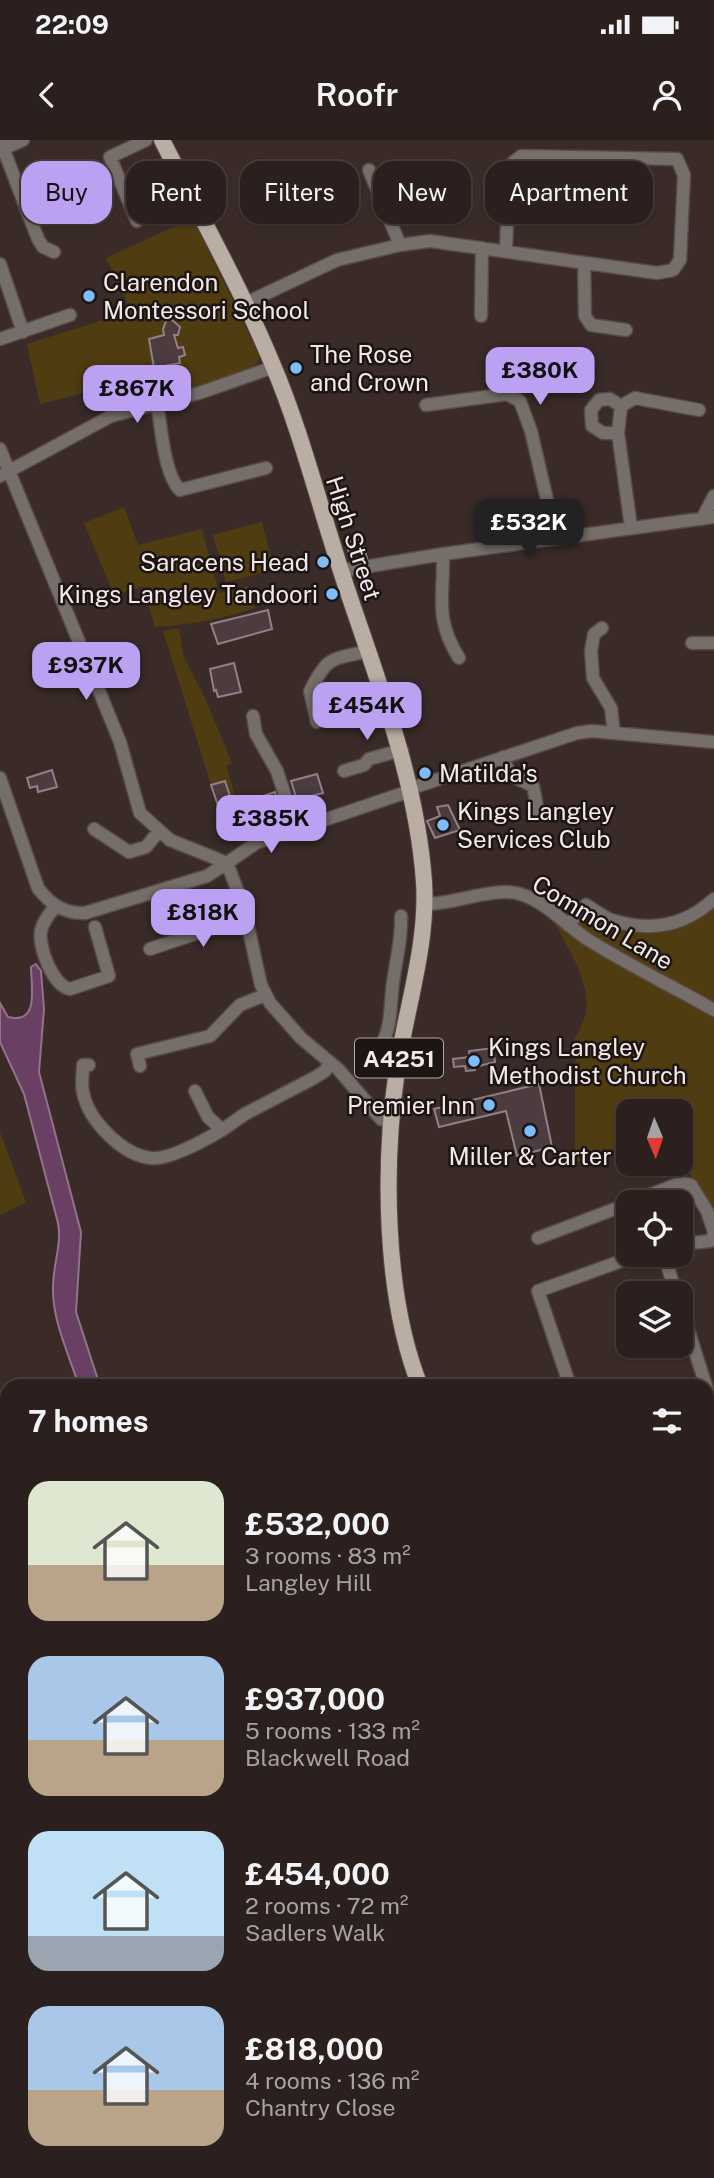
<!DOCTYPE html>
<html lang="en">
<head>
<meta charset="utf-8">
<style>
  :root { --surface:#2c201e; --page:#342827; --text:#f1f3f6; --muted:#a6a3a4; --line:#483e3c; --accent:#bca0f2 }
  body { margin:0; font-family:"Public Sans",sans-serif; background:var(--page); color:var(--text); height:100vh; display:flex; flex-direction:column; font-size:26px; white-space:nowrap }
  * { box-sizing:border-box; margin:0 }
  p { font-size:23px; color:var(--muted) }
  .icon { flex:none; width:38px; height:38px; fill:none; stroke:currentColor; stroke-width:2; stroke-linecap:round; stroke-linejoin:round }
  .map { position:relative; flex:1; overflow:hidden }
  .side { position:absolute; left:0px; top:1239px; width:714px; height:800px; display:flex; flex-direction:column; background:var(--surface); border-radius:21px 21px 0 0; box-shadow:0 2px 5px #0004,0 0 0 2px var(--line) }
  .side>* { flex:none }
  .guide { position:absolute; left:21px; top:21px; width:672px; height:63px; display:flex; gap:14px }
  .needle { width:46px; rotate:178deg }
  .controls { position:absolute; left:616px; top:959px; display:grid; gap:14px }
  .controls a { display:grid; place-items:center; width:77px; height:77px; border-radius:14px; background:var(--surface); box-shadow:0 2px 5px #0004,0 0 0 2px var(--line); font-size:35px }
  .price { position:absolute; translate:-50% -60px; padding:0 16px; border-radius:14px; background:var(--accent); color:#111; font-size:23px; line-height:46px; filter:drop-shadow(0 2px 4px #0008) }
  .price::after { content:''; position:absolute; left:50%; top:42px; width:21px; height:16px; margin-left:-10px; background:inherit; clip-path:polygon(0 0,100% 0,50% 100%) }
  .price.selected { background:#222; color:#fff }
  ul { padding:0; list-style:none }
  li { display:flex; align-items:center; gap:21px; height:175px; padding:0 28px }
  li span { display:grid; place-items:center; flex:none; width:196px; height:140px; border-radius:21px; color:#555 }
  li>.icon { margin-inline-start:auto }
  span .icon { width:84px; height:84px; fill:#fffc; stroke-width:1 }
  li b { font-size:30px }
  h2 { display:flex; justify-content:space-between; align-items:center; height:84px; padding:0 28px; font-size:30px }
  .tag { padding:0 24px; border-radius:21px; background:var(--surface); box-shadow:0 2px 5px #0004,0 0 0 2px var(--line); font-size:24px; line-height:63px }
  .tag.selected { background:var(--accent); color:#111 }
  .status { display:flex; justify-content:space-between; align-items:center; height:49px; padding:0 35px; background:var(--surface); direction:ltr }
  .status svg { height:19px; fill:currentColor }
  header { display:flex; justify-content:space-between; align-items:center; height:91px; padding:0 28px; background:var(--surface); font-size:32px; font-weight:600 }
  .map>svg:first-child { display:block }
</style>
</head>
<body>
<div class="status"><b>22:09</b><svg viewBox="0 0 49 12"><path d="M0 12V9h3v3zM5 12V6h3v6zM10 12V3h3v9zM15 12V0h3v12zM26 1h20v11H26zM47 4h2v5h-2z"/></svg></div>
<header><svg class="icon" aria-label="back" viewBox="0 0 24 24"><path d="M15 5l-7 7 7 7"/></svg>Roofr<svg class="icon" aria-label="person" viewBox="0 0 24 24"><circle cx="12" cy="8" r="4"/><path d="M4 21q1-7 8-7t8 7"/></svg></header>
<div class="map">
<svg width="714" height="2038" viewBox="0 0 714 2038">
  <rect width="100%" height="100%" fill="#3a2b28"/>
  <path fill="#503c11" d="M193,78L259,215V220L253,228L200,248L117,268L112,246L40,264L27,204L131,171L106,118Z
    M124,367L138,405L202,389L219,453L248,446L255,468C223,479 188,485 155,487L143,446L114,455L84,383Z
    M262,382L274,430L226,442L213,395Z
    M179,488L184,517L206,560L232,623L226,626L237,661L232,663L225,641L211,645L163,491Z
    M714,766V1072L681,1021V971H628V1008L575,1022V897C606,856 566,808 548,771L568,787L586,768L613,786L659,792L672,790Z
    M0,992L26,1062L0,1075Z"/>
  <path fill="#694063" stroke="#93738b" stroke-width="2" d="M36,824L41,831L44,869L39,932L81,1092L76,1172L100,1246H79C69,1215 52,1180 53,1147C53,1124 62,1105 58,1083L24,954L0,902V863L8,877C40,885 31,847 31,827Z"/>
  <path fill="#4c3c40" stroke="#928085" stroke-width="2" d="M167,179H171L180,187L178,195H174L178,208L183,207L185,215L179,217L180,223L154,228L149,199L164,195L163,189Z
    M361,399L367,418L351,419L346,403Z
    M268,470L272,489L218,504L211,484Z
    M234,523L241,552L218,557L216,550L214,551L210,529Z
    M52,630L57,647L38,652L37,646L30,648L27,638Z
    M317,634L323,653L311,656L314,669L301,673L291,641Z
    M225,641L241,690L228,695L211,645Z
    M275,652L281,673L261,680L254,659Z
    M448,665L460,690L435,698L427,681L440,676L437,667Z
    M493,908L495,922L475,927V930L466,931L465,926L454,927L453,919L470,917L469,911Z
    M539,944L552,1007L517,1016L506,971L439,987L434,969Z"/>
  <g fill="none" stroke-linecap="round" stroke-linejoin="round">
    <defs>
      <path id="minor" d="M0,0L38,99L43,107L54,112
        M3,9L23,0
        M369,30L400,105
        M137,81L110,17L146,0
        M0,124L23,192
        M584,124L585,176L591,185L626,190
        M246,163L337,120L400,105L430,101L657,133L673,130L680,120L684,35L677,19L521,16L509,26L506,111
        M481,176L482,108
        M0,199L70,175
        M157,263C161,285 164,335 180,350L266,328
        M426,265L507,254L520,261L531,291L556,398
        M618,293H603L592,286L591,270L599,260L610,259L621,266
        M0,309L120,602L140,673L170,700L227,723
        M0,336L111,276L199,253L274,227
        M702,379L714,356
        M631,387L618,293L621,266L635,258L699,270
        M443,414C444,458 434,478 459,518
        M340,431L443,414L714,377
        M602,488L594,494L591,511L593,538L611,568L614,593
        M692,503H714
        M253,576L256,594L277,631L296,689
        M317,582L310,551C328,515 331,520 368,511
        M503,617L510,635L533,646L538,672
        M344,631L364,625L369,619L402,610
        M0,638L38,748C50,764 64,774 85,773L207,736L227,723
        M409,649L577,593L592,591L714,602
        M94,689L129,712L146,707L159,691
        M424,764C453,765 494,746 520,754C545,761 566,785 587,799C628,825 672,846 714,870
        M56,766C50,773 43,781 41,791C38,807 53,846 70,849L109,836L95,787
        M568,785L586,765C595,770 605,779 615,781C652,792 686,785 714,759
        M150,809L246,777
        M384,900C391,883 390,870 392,852C394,825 402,805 401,776
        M89,925H83C83,934 81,944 83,952C88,980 122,1015 151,1018C169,1020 205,1000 222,990
        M140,926L137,914L210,896L240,865L265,855
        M195,951L208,977L222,990L245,974L314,938L325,931L330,923
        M392,981L381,979L338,929L301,898L270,863L261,845L244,768L227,723L256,703L410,651
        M632,1062L680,1043L691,1045L707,1071L714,1092
        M538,1098L628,1064
        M681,1104L710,1101L714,1095
        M664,1115L676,1153
        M681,1167L706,1246
        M570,1246L538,1151L638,1115
        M707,1249L714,1271
        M707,1359L714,1349
        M0,1366L7,1361
        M0,1500L7,1514
        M0,1906L7,1904
        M234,2032L236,2038
        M69,2038L86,2032"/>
      <path id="major" d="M162,0C199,74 240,146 272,223C303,295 322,377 348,452C380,547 417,642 424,742C428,805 406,868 397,930C383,1025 384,1156 420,1246
        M622,2032L624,2038"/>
    </defs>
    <use href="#minor" stroke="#584947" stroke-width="15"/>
    <use href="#major" stroke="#584947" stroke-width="18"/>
    <use href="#minor" stroke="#756e6a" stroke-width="12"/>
    <use href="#major" stroke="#baada4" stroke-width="16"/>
    <defs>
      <path id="rail" d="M0,1650L7,1660
        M0,1667L7,1678
        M304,2032L311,2038
        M323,2032L330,2038"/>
    </defs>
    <use href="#rail" stroke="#baaead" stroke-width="5"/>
    <use href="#rail" stroke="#1c1514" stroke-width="2.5" stroke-dasharray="8" stroke-linecap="butt"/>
  </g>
  <g fill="#7fbdf9" stroke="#1c1514" stroke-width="2.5">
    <circle cx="89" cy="156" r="7"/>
    <circle cx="296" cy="228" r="7"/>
    <circle cx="323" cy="422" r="7"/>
    <circle cx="332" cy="454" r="7"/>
    <circle cx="425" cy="633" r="7"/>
    <circle cx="443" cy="685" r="7"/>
    <circle cx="474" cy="921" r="7"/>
    <circle cx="489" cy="965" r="7"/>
    <circle cx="530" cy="991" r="7"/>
  </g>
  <g text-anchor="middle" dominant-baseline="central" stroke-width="5" stroke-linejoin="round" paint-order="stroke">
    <rect fill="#1c1514" stroke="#b3a9a8" stroke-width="2" x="355" y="898.5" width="88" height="39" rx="5"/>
    <g font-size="23" font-weight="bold" fill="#f4e9e8">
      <text x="399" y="918">A4251</text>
    </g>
    <g font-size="24" fill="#f4e9e8" stroke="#1c1514" text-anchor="start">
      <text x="103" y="142">Clarendon<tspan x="103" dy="28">Montessori School</tspan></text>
      <text x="310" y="214">The Rose<tspan x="310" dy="28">and Crown</tspan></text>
      <text x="309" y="422" text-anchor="end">Saracens Head</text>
      <text x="318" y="454" text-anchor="end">Kings Langley Tandoori</text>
      <text x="439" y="633">Matilda's</text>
      <text x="457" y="671">Kings Langley<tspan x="457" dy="28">Services Club</tspan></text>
      <text x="488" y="907">Kings Langley<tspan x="488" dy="28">Methodist Church</tspan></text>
      <text x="475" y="965" text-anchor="end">Premier Inn</text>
      <text x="530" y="1016" text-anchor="middle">Miller &amp; Carter</text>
    </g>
    <g font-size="24" fill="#f4e9e8" stroke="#1c1514">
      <text transform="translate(354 398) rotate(72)">High Street</text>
      <text transform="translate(603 782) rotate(31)">Common Lane</text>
    </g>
  </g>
</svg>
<div class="controls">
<a><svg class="needle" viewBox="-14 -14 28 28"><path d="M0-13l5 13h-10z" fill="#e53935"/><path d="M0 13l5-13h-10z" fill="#a6a3a4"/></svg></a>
<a><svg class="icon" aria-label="locate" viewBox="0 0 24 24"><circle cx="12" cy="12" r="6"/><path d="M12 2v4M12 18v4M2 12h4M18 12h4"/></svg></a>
<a><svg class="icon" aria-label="layers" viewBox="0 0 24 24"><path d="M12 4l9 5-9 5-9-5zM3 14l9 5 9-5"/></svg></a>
</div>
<b class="price" style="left:540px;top:267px">£380K</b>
<b class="price" style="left:137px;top:285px">£867K</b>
<b class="price selected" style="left:529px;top:419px">£532K</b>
<b class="price" style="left:86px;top:562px">£937K</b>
<b class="price" style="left:367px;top:602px">£454K</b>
<b class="price" style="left:271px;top:715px">£385K</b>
<b class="price" style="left:203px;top:809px">£818K</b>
<div class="guide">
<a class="tag selected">Buy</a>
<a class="tag">Rent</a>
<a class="tag">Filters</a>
<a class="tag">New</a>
<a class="tag">Apartment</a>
</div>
<section class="side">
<h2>7 homes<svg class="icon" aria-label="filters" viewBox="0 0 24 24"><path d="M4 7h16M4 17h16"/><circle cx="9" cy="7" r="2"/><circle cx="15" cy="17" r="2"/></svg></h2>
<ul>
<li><span style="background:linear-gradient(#dfe7d0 60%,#b9a48a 0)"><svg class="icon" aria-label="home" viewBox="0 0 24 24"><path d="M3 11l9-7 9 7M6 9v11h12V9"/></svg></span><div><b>£532,000</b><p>3 rooms · 83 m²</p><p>Langley Hill</p></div></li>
<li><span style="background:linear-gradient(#a9c7e8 60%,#b9a48a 0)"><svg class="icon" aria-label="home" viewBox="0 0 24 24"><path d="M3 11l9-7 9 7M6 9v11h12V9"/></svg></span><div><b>£937,000</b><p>5 rooms · 133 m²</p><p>Blackwell Road</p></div></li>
<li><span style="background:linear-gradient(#bfe0f5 75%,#9aa5b1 0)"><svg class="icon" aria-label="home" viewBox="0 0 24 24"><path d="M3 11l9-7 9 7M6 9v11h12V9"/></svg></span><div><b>£454,000</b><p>2 rooms · 72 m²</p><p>Sadlers Walk</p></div></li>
<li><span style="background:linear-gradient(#a9c7e8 60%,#b9a48a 0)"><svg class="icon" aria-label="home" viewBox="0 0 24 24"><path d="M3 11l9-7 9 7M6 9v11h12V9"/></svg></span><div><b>£818,000</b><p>4 rooms · 136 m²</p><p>Chantry Close</p></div></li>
</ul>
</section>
</div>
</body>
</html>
